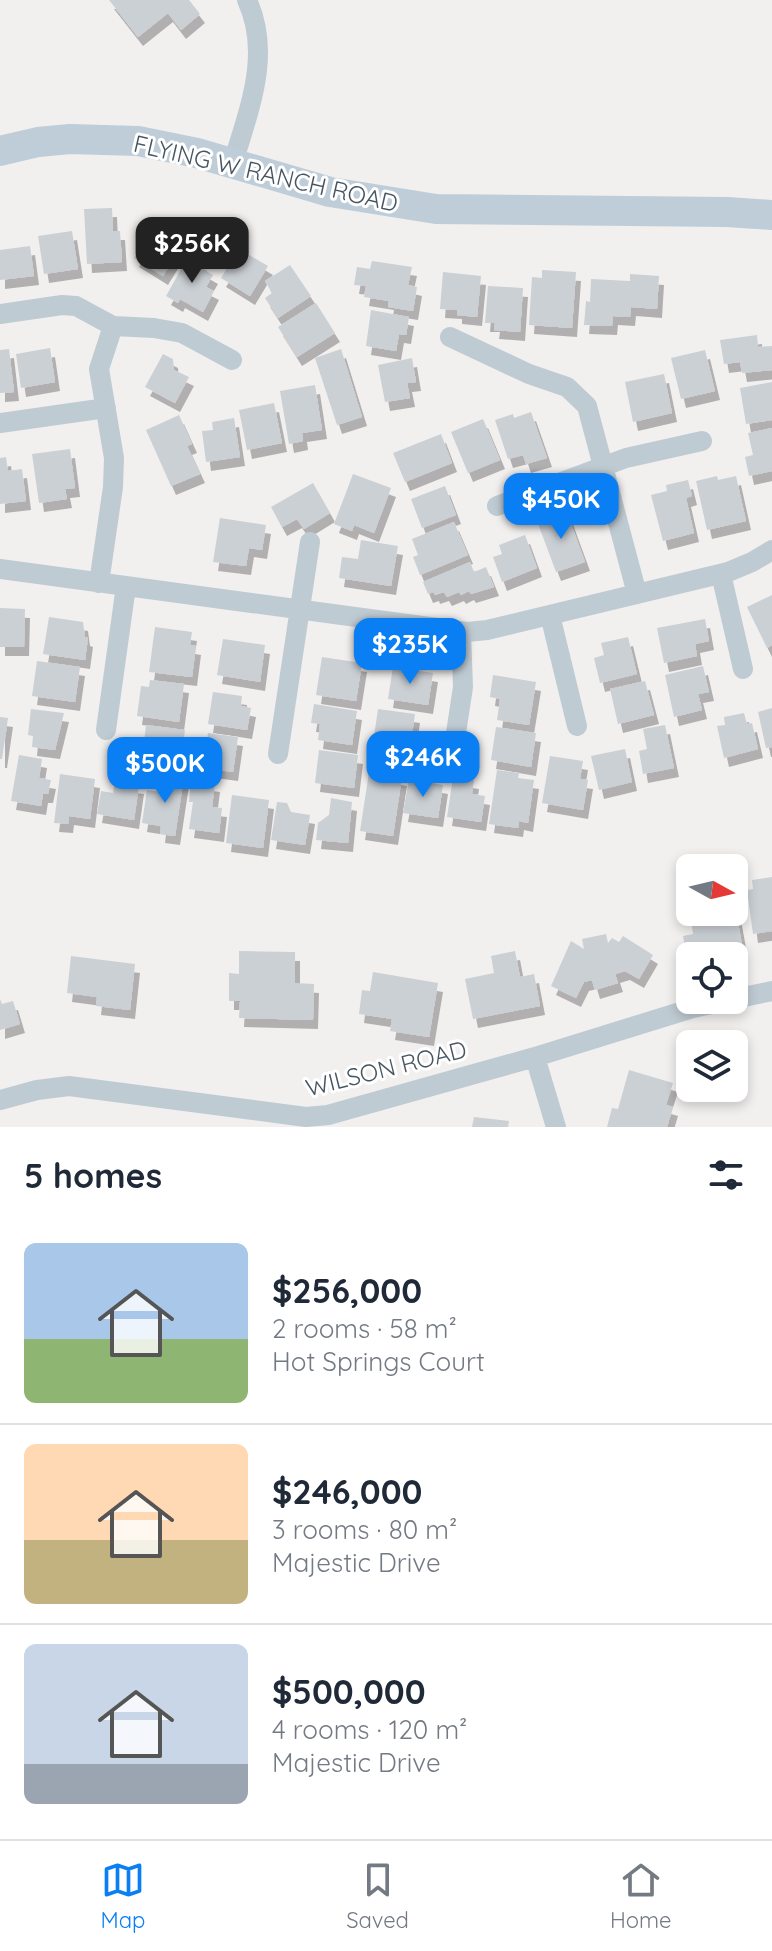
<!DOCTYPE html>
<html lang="en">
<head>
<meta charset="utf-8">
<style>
  :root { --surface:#fff; --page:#f2f2f3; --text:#1f2937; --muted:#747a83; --line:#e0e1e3; --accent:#097ff3 }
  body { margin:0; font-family:Quicksand,sans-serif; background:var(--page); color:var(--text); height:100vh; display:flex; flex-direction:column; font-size:30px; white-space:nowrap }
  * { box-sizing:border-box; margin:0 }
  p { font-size:26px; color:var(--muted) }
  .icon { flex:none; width:44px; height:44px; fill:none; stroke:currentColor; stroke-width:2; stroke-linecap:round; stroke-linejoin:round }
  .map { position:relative; height:1127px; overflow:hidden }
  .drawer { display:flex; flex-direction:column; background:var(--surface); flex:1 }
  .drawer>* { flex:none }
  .needle { width:52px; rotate:98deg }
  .controls { position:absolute; left:676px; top:854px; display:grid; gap:16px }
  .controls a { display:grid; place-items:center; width:72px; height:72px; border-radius:12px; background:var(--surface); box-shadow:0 4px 12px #0003; font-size:40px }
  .price { position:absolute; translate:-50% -68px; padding:0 18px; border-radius:16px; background:var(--accent); color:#fff; font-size:26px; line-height:52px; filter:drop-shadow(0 2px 4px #0008) }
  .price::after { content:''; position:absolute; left:50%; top:48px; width:24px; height:18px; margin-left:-12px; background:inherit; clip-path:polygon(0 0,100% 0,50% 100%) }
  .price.active { background:#222; color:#fff }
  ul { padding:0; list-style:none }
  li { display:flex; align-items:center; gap:24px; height:200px; padding:0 24px }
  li+li { border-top:2px solid var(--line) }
  li span { display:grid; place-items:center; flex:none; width:224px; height:160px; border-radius:12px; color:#555 }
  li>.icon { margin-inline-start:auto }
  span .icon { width:96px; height:96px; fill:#fffc; stroke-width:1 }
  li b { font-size:34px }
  h2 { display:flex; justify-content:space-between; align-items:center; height:96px; padding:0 24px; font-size:34px }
  .dock { display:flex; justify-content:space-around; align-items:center; height:112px; border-top:2px solid var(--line); background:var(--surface); font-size:22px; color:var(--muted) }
  .dock a { display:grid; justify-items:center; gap:4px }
  .dock .active { color:var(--accent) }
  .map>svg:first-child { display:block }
</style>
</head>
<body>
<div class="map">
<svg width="772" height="1127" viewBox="0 0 772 1127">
  <defs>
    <filter id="shadow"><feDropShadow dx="5" dy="9" stdDeviation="0" flood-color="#0004"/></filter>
  </defs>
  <rect width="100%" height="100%" fill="#f2efef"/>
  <path fill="#cbd0d5" filter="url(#shadow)" d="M109,0H189L200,14L181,30L168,13L138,37Z
    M112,208L113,231H120L122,262L87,264L84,209Z
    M153,227L182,245L163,276L134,258Z
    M72,231L78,269L44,274L38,236Z
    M30,246L34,276L0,280V250Z
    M239,249L268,266L250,296L221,278Z
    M189,255L202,262L199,267L213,275L206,287L214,291L203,312L180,299L178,303L166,296Z
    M372,261L412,267L408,285L417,287L413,311L388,307L389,301L364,297L366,286L354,285L357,267L370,269Z
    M290,265L311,296L278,318L265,298L272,293L265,281Z
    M542,270L576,272L572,328L529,325L532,277L542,278Z
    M443,272L481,276L477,317L457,315V310L440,309Z
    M630,274L659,276L657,309L631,307L630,317L613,316L612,326L584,325L586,301L590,302L591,279L630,281Z
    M488,286L523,288L520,332L494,330L495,323H485Z
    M316,303L335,333L297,357L278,327Z
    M371,310L409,317L406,335L399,334L396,351L366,346Z
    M757,335L758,347L772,346V370L742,373L740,362L724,364L720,340Z
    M50,348L55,382L21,388L16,354Z
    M9,349L14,392L0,393V350Z
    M341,349L362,417L337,425L315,358Z
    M705,350L715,391L681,399L671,358Z
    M163,354L173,359L174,370L189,377L175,403L145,387Z
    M412,358L416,382L407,383L410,398L385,402L378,365Z
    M664,374L672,413L633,422L625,382Z
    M772,382V420L746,424L740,388Z
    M315,385L322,430L302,433L303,441L289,444L280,391Z
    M274,403L282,443L247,450L239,410Z
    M531,412L547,458L526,464L523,455L508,459L495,420L513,414L514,418Z
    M179,415L192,444L187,446L200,474L171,486L146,430Z
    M234,418L240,457L206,462L202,431L213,430L212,422Z
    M483,419L500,460L468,473L451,432Z
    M772,428V471L749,476L745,457L753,455L748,433Z
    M441,434L452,463L405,482L393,453Z
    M70,449L75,488L65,489L67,499L39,503L32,454Z
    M6,457L8,471L22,469L26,501L0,504V458Z
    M353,474L391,488L374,533L354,525L352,531L334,524Z
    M717,476L718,480L736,476L746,521L707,530L696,481Z
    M688,480L692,496L686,498L694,533L663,541L651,495L667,491L666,485Z
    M313,483L330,513L304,529L297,519L282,527L271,507Z
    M445,486L456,515L422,528L411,499Z
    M566,510L585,562L556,572L537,521Z
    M220,518L266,525L262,550L249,548L246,566L213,562Z
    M454,522L468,555L420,575L413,557L418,555L412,539Z
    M525,535L537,568L502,582L493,557L502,554L499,545Z
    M361,540L398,546L391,586L339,578L342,557L358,559Z
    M470,562L474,572L486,567L494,587L471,594L469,591L461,595L459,592L447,597L444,592L435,595L434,592L428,594L423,582Z
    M772,595V645L767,648L747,607Z
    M0,608L25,609L24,647H0Z
    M49,617L83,622L85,637L88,638L85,660L43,654Z
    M705,619L709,641L695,644L697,656L664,663L657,628Z
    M155,627L192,632L190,645L196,646L192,677L149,672Z
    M628,637L637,674L600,683L594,658L604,655L601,643Z
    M223,639L265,645L260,682L217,675Z
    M322,657L362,663L356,701L316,695Z
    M37,661L80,667L75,702L32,696Z
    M703,666L709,692L698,694L702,710L674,717L665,675Z
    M393,667L433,673L428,705L388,699Z
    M493,675L536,682L529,725L497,720L500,699L490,697Z
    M150,680L184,684L179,722L137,716L141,686L149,687Z
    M645,681L654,715L618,724L610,689Z
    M213,692L242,696L241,706L251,708L247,730L208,724Z
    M314,704L357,711L352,745L318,740L320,724L311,723Z
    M772,708V747L766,748L758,712Z
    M31,709L64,713L55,750L32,747L33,736L28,735Z
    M378,709L415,714L410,748L373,743Z
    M744,713L747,724L752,723L758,749L724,758L717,726L725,725L724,717Z
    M0,717L8,718L2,759H0Z
    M146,725L185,730L180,767L151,764L152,751L143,750Z
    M665,725L674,768L643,774L639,751L647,749L643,729Z
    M496,727L536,733L531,767L491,760Z
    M208,733L238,737L233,772L203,768Z
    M625,749L632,782L599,790L591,756Z
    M319,750L358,755L354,788L315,783Z
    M19,755L42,759L39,778L51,780L48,794H43L41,806L11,801Z
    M550,756L583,761L580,779L588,780L583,810L542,803Z
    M497,770L519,773L518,778L534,780L528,823L519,821L518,828L489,824Z
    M369,772L402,777L393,836L360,831Z
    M60,774L95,779L90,819L69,816L68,824L54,823Z
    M163,774L184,777L175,836L160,834L161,826L142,823L147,790L160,792Z
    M453,777L474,780L472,794L485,796L481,822L447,817Z
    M409,779L443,785L438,818L403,813Z
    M191,780L215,783L212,807L222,808L219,833L189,829L193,802H189Z
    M115,782L139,785L134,820L97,814L101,791L113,793Z
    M232,795L269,800L263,848L226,843Z
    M331,798L352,802L348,843L316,840L318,823L329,815Z
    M277,802L287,803L291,812L310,815L305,845L271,840Z
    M772,877V931L753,934L747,890L753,889L752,880Z
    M734,900L743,950L690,956L687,959L683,936L693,934L690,913L734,912Z
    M606,934L608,943L612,938L619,942L623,936L653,955L639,979L625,971L615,974L618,983L595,990L592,980L584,982L576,998L551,986L571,941L584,949L582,939Z
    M239,951L295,952V983L314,984L313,1020L239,1018L240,1001H229V973L239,974Z
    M515,951L520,977L534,974L540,1006L473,1019L465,979L494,973L491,956Z
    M71,956L135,964L130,1010L96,1006L97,997L67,993Z
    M373,972L438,983L429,1037L390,1031L392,1019L359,1014L362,990L370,991Z
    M0,999L2,1004L13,1001L20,1024L0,1030Z
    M629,1070L673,1083L666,1105L673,1107L667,1127H607L612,1108L618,1109Z
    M474,1117L509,1121L508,1127H472Z"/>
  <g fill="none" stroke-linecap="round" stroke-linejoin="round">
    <path stroke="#bfcbd3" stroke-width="20" d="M233,163C249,109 272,54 247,0
      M0,314L62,305L76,306L113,326L154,328L182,333L232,360
      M450,337L529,374L567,387L587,406L637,594
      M0,423L106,408
      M497,506L626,458L702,441
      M0,569L467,632L487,630L728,572L752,562L772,550
      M721,574L743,669
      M99,583L113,487L114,458L99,369L113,326
      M550,615L577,726
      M106,730L126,586
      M456,733L463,687L461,632
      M278,754L310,542
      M734,999L772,991
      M535,1057L556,1127
      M0,1100L37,1090L69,1086L306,1117L328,1115L535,1057L693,1008L730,1000"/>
    <path stroke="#becdd8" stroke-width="30" d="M0,151L38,142L70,139L138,141L197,153L330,192L436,209L727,212L772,215"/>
  </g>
  <g text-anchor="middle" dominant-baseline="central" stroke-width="6" stroke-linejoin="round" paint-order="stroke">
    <g font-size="24" fill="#46555f" stroke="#fff">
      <text transform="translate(266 173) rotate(13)">FLYING W RANCH ROAD</text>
      <text transform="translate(386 1068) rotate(-14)">WILSON ROAD</text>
    </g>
  </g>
</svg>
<div class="controls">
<a><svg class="needle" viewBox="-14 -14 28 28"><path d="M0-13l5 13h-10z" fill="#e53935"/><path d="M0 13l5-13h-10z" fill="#747a83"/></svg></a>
<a><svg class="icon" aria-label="locate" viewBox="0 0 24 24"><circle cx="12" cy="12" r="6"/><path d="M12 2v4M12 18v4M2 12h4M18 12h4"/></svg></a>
<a><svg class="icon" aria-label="layers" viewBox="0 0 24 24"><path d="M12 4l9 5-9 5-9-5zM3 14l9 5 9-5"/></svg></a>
</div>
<b class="price active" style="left:192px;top:285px">$256K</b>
<b class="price" style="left:561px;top:541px">$450K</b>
<b class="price" style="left:410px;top:686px">$235K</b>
<b class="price" style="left:423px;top:799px">$246K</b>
<b class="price" style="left:165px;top:805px">$500K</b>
</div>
<section class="drawer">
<h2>5 homes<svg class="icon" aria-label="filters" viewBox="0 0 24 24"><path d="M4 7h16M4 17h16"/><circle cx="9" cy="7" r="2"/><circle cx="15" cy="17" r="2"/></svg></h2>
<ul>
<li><span style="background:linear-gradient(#a9c7e8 60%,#8fb573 0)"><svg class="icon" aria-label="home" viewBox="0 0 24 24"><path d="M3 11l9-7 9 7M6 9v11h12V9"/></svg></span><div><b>$256,000</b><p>2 rooms · 58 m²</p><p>Hot Springs Court</p></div></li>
<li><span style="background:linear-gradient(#ffd9b3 60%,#c2b280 0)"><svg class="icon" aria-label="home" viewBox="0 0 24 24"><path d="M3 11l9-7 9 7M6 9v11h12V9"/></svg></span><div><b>$246,000</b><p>3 rooms · 80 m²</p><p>Majestic Drive</p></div></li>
<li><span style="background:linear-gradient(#c9d6e8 75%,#9aa5b1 0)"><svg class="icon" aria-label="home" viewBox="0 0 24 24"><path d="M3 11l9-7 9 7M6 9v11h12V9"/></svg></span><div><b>$500,000</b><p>4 rooms · 120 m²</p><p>Majestic Drive</p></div></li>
</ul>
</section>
<nav class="dock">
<a class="active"><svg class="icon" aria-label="map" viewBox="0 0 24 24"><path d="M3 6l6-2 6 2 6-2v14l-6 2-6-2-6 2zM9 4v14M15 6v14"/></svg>Map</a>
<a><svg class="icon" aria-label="saved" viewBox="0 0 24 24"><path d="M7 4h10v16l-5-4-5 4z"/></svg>Saved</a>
<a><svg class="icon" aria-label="home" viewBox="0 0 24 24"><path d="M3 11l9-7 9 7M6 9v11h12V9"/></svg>Home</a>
</nav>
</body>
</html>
